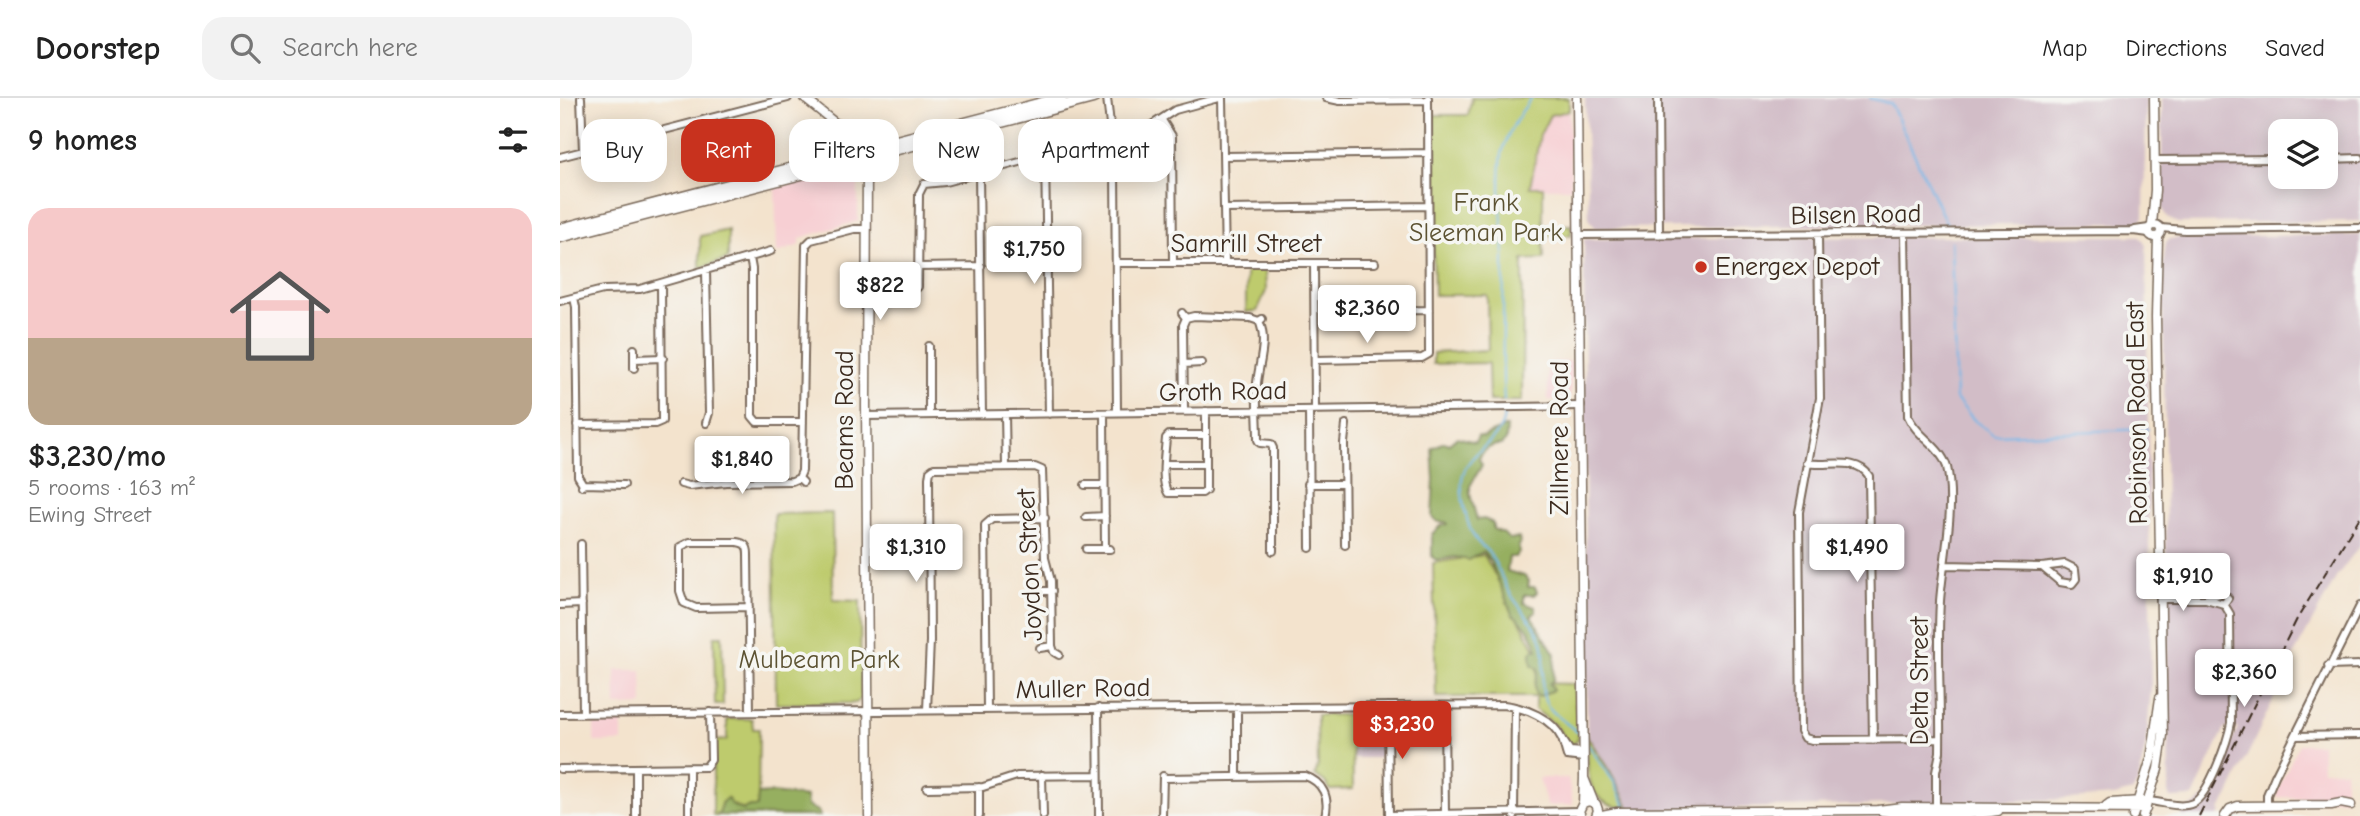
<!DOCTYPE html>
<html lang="en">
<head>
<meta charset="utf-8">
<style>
  :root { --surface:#fff; --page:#f2f2f2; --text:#222; --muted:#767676; --line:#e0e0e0; --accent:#c8321e }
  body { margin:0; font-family:"Comic Neue",sans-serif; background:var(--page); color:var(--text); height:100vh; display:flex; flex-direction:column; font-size:26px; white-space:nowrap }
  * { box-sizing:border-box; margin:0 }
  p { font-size:23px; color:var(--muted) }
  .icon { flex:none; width:38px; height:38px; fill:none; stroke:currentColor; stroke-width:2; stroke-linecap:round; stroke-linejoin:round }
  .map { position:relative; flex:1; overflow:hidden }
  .panel { display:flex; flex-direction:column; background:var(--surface); width:560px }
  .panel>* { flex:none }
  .top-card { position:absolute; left:21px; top:21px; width:665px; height:63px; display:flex; gap:14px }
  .buttons { position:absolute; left:1708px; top:21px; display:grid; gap:14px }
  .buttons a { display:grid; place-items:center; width:70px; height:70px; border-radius:14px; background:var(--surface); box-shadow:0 4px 18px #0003; font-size:35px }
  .price { position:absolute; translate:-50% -60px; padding:0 16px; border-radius:7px; background:#fff; color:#222; font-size:23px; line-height:46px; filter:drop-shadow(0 2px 4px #0008) }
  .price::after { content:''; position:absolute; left:50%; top:42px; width:21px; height:16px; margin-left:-10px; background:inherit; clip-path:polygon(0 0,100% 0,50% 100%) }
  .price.active { background:var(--accent); color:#fff }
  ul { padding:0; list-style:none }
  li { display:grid; align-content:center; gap:14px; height:371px; padding:0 28px }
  li span { display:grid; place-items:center; height:217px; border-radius:21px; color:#555 }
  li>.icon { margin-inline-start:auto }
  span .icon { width:126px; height:126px; fill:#fffc; stroke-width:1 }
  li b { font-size:30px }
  h2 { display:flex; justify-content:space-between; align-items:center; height:84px; padding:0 28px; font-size:30px }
  .chip { padding:0 24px; border-radius:21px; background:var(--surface); box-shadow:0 4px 18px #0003; font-size:24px; line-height:63px }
  .chip.active { background:var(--accent); color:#fff }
  header { display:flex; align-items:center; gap:42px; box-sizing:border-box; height:98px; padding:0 35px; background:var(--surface); border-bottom:2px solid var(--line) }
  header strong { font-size:33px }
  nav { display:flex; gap:38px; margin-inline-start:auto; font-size:24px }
  .search { width:490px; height:63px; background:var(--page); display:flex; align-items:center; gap:18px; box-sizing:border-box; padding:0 24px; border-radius:21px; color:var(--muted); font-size:26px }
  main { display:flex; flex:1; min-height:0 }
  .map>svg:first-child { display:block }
</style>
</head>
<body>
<header>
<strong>Doorstep</strong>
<div class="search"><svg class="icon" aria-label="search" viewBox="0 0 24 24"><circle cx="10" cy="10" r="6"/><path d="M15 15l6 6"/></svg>Search here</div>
<nav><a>Map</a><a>Directions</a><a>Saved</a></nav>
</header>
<main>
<section class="panel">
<h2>9 homes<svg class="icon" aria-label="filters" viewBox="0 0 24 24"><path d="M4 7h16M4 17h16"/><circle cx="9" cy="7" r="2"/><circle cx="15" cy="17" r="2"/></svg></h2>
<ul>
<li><span style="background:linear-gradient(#f6c9c9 60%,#b9a48a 0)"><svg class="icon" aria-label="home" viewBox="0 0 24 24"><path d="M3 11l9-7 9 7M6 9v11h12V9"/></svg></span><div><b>$3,230/mo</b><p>5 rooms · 163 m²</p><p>Ewing Street</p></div></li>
</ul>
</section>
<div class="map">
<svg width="1800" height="718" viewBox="0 0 1800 718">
  <rect width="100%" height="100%" fill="#f6f6f2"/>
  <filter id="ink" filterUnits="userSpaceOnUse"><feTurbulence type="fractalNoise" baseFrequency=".0143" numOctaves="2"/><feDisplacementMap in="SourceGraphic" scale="14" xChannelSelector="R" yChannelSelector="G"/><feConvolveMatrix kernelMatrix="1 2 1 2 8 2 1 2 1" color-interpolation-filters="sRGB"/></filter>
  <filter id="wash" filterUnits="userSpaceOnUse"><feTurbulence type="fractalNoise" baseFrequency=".00686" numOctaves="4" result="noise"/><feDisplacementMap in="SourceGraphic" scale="28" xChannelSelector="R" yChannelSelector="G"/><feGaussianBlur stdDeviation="1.57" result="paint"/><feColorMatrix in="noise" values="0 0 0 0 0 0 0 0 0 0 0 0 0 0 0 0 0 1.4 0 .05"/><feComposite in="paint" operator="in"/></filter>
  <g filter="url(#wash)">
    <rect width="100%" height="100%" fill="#f3e3cd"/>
    <path fill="#f7cfd3" d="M1009,13L1011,90H970L980,37L990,17Z
      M270,31L277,48L273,55L246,61L242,36Z
      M284,72L291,73L298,79V123L240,140V147L217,155L215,90Z
      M1012,263L1010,299L1006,302H988L987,264Z
      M55,572H82L83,607L56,608Z
      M34,623H62V644H34Z
      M1739,646H1762V672H1785V701L1717,699L1716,695Z
      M979,680H1008L1013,707L987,708Z"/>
    <path fill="#d2bdc7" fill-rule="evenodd" d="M1025,0H1586L1584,117L1583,121L1577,125L1036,130L1029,122Z
      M1602,0H1800V123L1618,125L1607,120L1602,110ZM1720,33H1766V79H1720Z
      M1800,137V447L1777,478L1735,555L1668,699L1659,713L1661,714L1658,718H1623L1620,712L1635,707L1645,699L1678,630H1665L1633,699L1611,700L1609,694L1603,169L1606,145L1610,141L1622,139Z
      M1578,138L1582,141L1586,148L1591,590L1586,645L1578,684L1573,693L1554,698L1508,701L1070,713L1055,682L1027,638L1024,141Z
      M817,616L821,621V660H792V617Z"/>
    <path fill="#becb6d" stroke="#7c7a46" stroke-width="2" d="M912,0H1009V13L990,17L980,37L970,89H983V128L1011,127V137L983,138L984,161L963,162L962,303H929L928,265L873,266V255L928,252L927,197H874L871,23L875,17H908Z
      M168,132V161L140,170V138Z
      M686,170H705L706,193L697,213L686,214Z
      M272,415L273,502L300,503L301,600L296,605L216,606L214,416Z
      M924,457L974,549L979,585L1014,586L1018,642L1010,648L996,628L975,611V599H876L873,465Z
      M154,538H162L163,607H155Z
      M757,617H792L793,691L770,692L765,684L755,677L758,668Z
      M167,621H192L193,631H199L198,707L195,710L187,709L183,712L170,705H164L157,718H153V643L167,642Z
      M1027,638L1055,682L1069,710C1023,709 1028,672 1027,638Z"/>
    <path fill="#96af60" stroke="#686c3f" stroke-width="2" d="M944,329H947L946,342L941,347C931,346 922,353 919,361L922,367L910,388V396L917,422L924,421L933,425V431L943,435L949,441L959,440L960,446L958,447L959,454L955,459H949L947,473L964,478L969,483L968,489H975L977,494L974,497H964V505L975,509L976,514L971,518L973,521L995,556L993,582L989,586L993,592L978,599C971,592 977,580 978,571L972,567L971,555L973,552H977C974,537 965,525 952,516L930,462L923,454L908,462L895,459L876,462L872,459V436L880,428L887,426L886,424H878L872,419L874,381L872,350L884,344L889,346L897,339L915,344L918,338L924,339C930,334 938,334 944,329Z
      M212,695L246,699L247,708L258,713L260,718L156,717L160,714L161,705L167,700L173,708L183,712L187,709H197L198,696Z"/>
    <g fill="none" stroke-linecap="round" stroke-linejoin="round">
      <path stroke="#73b8e9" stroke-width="2" d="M1310,0L1331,6L1387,127
        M1391,143L1396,301L1415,323L1434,337L1588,331
        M944,303C941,254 944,206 944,158C943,124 937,90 942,56C946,38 960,14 972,0
        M944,315C944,345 907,351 902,381C900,396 907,431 917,443C921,448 928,452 931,458C938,469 942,481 948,492C958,509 974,523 981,541C989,562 977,585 986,605C991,615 1008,626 1017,634
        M1028,647L1054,684L1065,708"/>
    </g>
  </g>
  <g filter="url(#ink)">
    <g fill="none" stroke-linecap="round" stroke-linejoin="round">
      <defs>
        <path id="minor" d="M21,0L23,53
          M547,0L555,71L557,314
          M662,0L665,164
          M766,0L780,3L868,2
          M1098,0L1099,137
          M602,22L612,38L613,165
          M485,58L489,316
          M664,58L867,55
          M0,59L228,0
          M1766,61L1800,60
          M1595,62L1720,61
          M419,75L422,316
          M665,111L868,108
          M1601,130L1625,132L1800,130
          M1575,132L1589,130
          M1345,135L1348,318C1356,338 1381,348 1387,369C1396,408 1383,463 1380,503C1377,553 1381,604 1380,654L1376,674V713
          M1258,136L1260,300L1239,414L1241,633L1245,640L1252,642L1380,641
          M1020,137L1573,133L1589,135
          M190,160L192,171V318L197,324H243
          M556,165H815
          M754,165L755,312
          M359,169L421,168
          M146,173L149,315L146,325
          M305,194H350L358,189L359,96L364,86L385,84L587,30L615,12L659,0
          M14,200L16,209L18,378L23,386
          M0,203L43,192L80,191L211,153
          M810,213L869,212
          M622,215L626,220L634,218L690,220L699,223
          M702,221L699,223C708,242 699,265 697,285C696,304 698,324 698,342L700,345L711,346L713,350V453
          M369,248V317
          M74,251V270
          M74,261L103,260
          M756,262L862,260L869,256L868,0
          M624,266L642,265
          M749,312L750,450
          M624,313L623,227L626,220
          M544,315L545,451
          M445,316L446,369
          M306,318L1021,308
          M17,327L95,326L102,323L101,186
          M645,337H609L606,340C605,355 600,383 608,395H642L646,392V313
          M1247,365C1267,369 1297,358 1309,378L1313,642
          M605,366H645
          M243,384L239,380L242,373L246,147L251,142L294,131H305
          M121,386L129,388L166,384L232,383L239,380
          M748,386H784
          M525,387H544
          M22,388L23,386L64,387
          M526,419L545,418
          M21,446L23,616
          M785,447L784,345L786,326
          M526,451H550
          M1384,467L1482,469L1505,466L1515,471L1516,481L1512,486L1500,484L1482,469
          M479,493H492
          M1600,501H1646L1663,495L1668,500L1664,506
          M0,507L22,506
          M189,509L136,510L124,505L120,493V449L130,444H177C185,445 188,448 188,456L190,614
          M480,550L492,548
          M1768,568L1800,567
          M828,608L829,718
          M884,608L885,718
          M677,609V678
          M538,610L539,718
          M427,611L425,427L432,421L485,420
          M367,612L370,543L369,380L370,373L374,370L475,369L482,372L485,460L491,483L492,548L494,554L499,557
          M0,616L944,607C966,610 992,620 1002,641C1004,647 1005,652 1007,658L1023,660
          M1735,638L1800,637
          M1004,644L1010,653L1023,654
          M0,671L146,669L151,662L150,614
          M482,677L483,718
          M604,680L745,678C763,684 770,700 765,718
          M419,689V718
          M367,690L423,689L457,678L538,677
          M1589,703C1602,704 1621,711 1633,705C1649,697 1668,642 1671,625L1670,516L1664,506L1646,501
          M1707,707V697L1715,678L1800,508
          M829,717L1019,713
          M76,718V670
          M129,718V670
          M602,718L603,678
          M954,718L955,609"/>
        <path id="major" d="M244,0L299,44L307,66L306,307L309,718
          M1017,0L1024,680L1023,705L1019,713L1021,718
          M279,33L293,46L299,59
          M1589 133a6 6 0 1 1 12 0a6 6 0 1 1-12 0Z
          M1592,127L1595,92L1594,0
          M1024,680L1034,705
          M1023,705L1029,703L1036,706L1038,712L1036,718
          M1546,708L1550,705L1581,703
          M1322,713C1352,718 1408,718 1438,713
          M1037,718L1057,714L1318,712L1342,709L1586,711
          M1573,718L1591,661L1600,600
          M1583,718L1598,671L1603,637L1596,219L1598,139
          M1665,718L1670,711L1678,708L1771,707L1781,705L1791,707"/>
        <path id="highway" d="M286,33L291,32L321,46
          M277,58L281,46V35
          M288,64L303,79
          M307,76L320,56
          M0,131L501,0
          M0,139L533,0"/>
      </defs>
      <use href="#minor" stroke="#7b6b5b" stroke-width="10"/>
      <use href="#major" stroke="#7b6b5b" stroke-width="11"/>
      <use href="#highway" stroke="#7b6b5b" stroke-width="13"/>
      <use href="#minor" stroke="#fff" stroke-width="6"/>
      <use href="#major" stroke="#fff" stroke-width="8"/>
      <use href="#highway" stroke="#fff" stroke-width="10"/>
      <path stroke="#3b2a1e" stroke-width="2" stroke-dasharray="10 5" stroke-linecap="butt" d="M1639,718L1737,521L1800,419"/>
    </g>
  </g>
  <circle fill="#c8321e" stroke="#f6f6f2" stroke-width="2.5" cx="1141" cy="169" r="7"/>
  <g text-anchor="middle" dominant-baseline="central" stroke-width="7" stroke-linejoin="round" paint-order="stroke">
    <g font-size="26" fill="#5c5232" stroke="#f6f6f2">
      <text x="926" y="105">Frank<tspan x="926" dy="30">Sleeman Park</tspan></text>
      <text x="259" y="562">Mulbeam Park</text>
    </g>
    <g font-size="26" fill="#3b2a1e" stroke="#f6f6f2">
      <text transform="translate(1296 117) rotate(-1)">Bilsen Road</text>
      <text x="686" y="146">Samrill Street</text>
      <text transform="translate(663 294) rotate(-1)">Groth Road</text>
      <text transform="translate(1577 315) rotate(-91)">Robinson Road East</text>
      <text transform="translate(285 322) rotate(-90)">Beams Road</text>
      <text transform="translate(1000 340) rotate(-90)">Zillmere Road</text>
      <text transform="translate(470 467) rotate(-93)">Joydon Street</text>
      <text transform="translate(1360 583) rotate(-90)">Delta Street</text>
      <text transform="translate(523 591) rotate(-1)">Muller Road</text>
    </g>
    <g font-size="26" fill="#3b2a1e" stroke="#f6f6f2" text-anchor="start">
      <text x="1155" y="169">Energex Depot</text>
    </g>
  </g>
</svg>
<div class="buttons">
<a><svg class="icon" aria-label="layers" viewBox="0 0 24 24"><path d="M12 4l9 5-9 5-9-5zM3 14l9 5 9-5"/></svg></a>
</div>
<b class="price" style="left:474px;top:188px">$1,750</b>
<b class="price" style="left:320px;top:224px">$822</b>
<b class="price" style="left:807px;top:247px">$2,360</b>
<b class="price" style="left:182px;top:398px">$1,840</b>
<b class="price" style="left:356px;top:486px">$1,310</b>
<b class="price" style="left:1297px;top:486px">$1,490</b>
<b class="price" style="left:1623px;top:515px">$1,910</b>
<b class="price" style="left:1684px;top:611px">$2,360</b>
<b class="price active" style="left:842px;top:663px">$3,230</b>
<div class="top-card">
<a class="chip">Buy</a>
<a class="chip active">Rent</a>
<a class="chip">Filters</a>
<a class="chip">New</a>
<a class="chip">Apartment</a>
</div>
</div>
</main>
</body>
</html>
